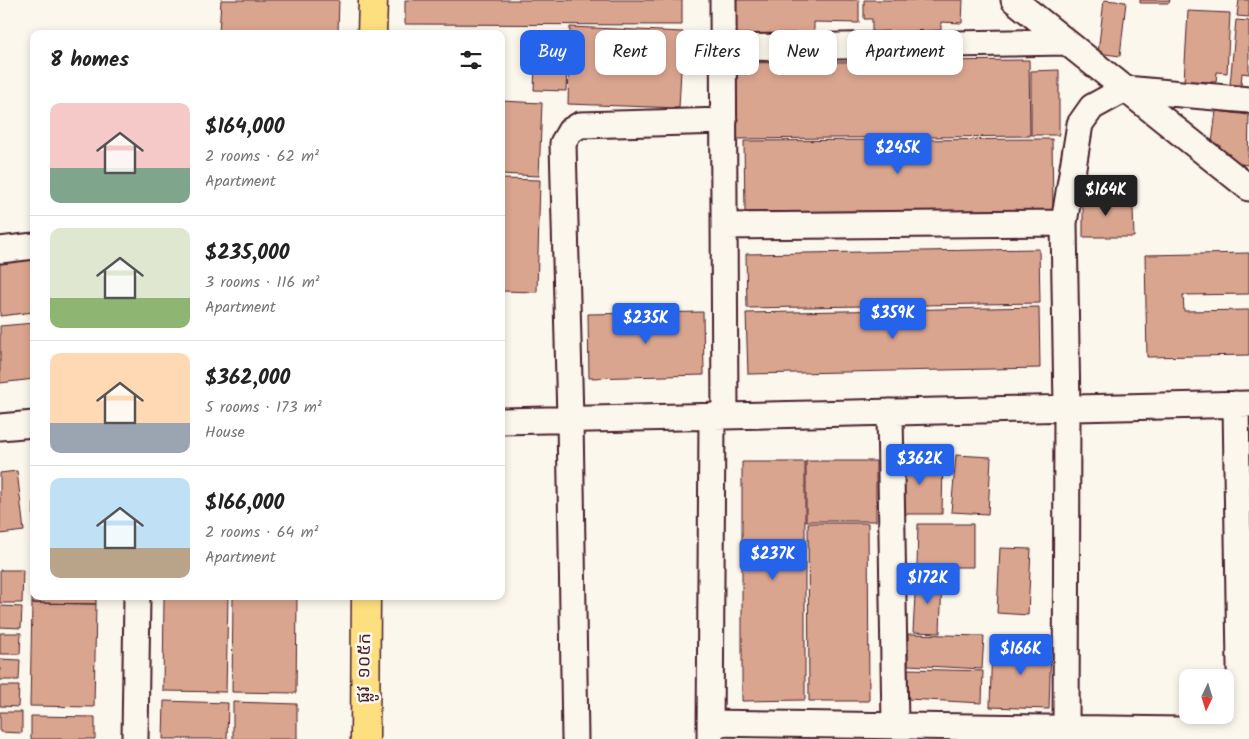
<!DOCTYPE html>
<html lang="en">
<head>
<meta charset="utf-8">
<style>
  :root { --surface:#fff; --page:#f2f2f2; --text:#222; --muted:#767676; --line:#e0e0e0; --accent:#2563eb }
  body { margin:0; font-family:Kalam,"Noto Sans Khmer",sans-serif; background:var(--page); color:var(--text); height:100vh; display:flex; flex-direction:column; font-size:19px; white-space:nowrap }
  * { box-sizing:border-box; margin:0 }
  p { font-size:16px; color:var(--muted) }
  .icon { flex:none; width:28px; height:28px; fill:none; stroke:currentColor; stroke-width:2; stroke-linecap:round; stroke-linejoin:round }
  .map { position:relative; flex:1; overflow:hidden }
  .panel { position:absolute; left:30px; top:30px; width:475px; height:570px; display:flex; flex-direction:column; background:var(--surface); border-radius:10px; box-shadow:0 2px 8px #0003 }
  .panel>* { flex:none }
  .top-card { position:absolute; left:520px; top:30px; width:475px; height:45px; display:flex; gap:10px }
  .needle { width:32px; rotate:184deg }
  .fabs { position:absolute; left:1179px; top:669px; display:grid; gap:10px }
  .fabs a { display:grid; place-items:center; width:55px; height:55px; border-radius:10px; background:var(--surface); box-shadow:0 2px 8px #0003; font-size:25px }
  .price { position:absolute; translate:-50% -42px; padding:0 11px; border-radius:5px; background:var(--accent); color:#fff; font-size:16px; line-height:32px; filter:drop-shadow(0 1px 2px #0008) }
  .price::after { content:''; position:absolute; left:50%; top:30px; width:15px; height:11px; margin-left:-8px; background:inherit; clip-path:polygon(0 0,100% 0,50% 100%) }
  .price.active { background:#222; color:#fff }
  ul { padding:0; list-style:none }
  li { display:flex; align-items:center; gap:15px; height:125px; padding:0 20px }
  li+li { border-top:1px solid var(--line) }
  li span { display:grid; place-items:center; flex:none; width:140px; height:100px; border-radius:10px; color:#555 }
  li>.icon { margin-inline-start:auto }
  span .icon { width:60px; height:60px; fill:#fffc; stroke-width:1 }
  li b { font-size:21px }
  h2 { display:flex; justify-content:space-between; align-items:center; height:60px; padding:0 20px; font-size:21px }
  .tag { padding:0 18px; border-radius:10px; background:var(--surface); box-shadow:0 2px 8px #0003; font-size:18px; line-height:45px }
  .tag.active { background:var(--accent); color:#fff }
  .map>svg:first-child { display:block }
</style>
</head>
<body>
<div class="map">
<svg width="1249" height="739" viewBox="0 0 1249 739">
  <rect width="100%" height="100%" fill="#fbf7ec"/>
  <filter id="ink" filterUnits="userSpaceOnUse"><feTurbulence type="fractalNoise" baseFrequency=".02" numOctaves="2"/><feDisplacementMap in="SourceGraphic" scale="10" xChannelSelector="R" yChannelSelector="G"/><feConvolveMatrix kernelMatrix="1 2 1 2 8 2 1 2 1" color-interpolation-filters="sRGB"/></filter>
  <g filter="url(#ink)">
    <path fill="#daa58f" stroke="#4a1f2b" d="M221,0H339L338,32L219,34Z
      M405,0H682V25L405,24Z
      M729,0H859V23L814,22V35L729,34Z
      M864,0H963L962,23L941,22V33L872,32V19H864Z
      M1104,0L1126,2L1120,56L1098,53Z
      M1140,0H1170L1169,3H1140Z
      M1239,0H1249V17L1237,16Z
      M1188,11L1230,13L1227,73L1217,72L1216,82L1184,81Z
      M1236,20L1249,21V74L1242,73L1241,86L1230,85Z
      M570,27L683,32L679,108L568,104Z
      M536,36L568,37L566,91L534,90Z
      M1029,60L1030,136L737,139L736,63Z
      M1059,70V135H1031V71Z
      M501,101L542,103L539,176L501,174Z
      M1216,111L1249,115L1248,165L1218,161L1220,145L1212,143Z
      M1052,139L1053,210L745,212L744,141Z
      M501,179L540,180L537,292L501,291Z
      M1083,186L1133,209L1134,237H1083Z
      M1039,249L1040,303L747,308L746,254Z
      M1249,253V294L1183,295L1184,311L1249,310V355L1147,357L1145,255Z
      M34,257V312L0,316V260Z
      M1039,307L1040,368L748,374L746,313Z
      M703,312L704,375L589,378L588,314Z
      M34,323V379L0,383V326Z
      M956,455L991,457L988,514L951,512Z
      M897,456L943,459L942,514H897Z
      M806,461H876V521H806Z
      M742,462H805V700L742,701Z
      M17,471L24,531L0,534V473Z
      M34,478V596H96V604L32,603Z
      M808,523H868L869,701H809Z
      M918,524H973V567H917Z
      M1000,548L1031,549L1028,615L997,613Z
      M0,570H23L22,603H0Z
      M916,577L942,579L940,633L913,632Z
      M164,596H228L226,692L163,691Z
      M233,596H297L296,693L232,692Z
      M32,603L96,604L94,707L30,706Z
      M0,606L22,607L21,628L0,627Z
      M0,633H21L20,654H0Z
      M908,634L984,636L982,669L908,665Z
      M992,642L1051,644L1049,709L990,707Z
      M0,659L20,660L19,680H0Z
      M908,669L983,671L982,703L908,699Z
      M0,686H19L18,707L0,706Z
      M164,701L228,703L227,739H163Z
      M233,702L297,704V739H233Z
      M0,712H22V733L0,732Z
      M31,716L95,717V739H31Z"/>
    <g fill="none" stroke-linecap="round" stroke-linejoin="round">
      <defs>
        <path id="minor" d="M723,0L725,416
          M1014,0L1249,188
          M724,48L1066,42
          M725,226L1064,223
          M0,250L34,246
          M1236,404L1241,731
          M890,412L895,725
          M501,421L1249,404
          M0,427L34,424
          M710,723L1249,731
          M710,738L712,416
          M135,739L137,596
          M575,739L570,419L563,143L570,131L580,125L724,121
          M1066,739L1067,408L1064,223L1080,124L1092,107L1125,89L1249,100"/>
        <path id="major" d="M372,34L373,0
          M365,739L366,596"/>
      </defs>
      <use href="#minor" stroke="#4a1f2b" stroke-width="29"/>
      <use href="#major" stroke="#4a1f2b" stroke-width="31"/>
      <use href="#minor" stroke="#fbf7ec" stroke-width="25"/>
      <use href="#major" stroke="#fedf80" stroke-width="28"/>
    </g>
  </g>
  <g text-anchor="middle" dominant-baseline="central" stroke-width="5" stroke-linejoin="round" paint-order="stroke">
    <g font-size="18" fill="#4a1f2b" stroke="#fbf7ec">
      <text transform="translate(365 668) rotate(-89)">ផ្លូវ ១០៥ក</text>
    </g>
  </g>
</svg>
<div class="fabs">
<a><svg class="needle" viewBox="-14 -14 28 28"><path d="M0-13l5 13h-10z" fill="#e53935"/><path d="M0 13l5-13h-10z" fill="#767676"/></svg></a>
</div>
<b class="price" style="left:898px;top:175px">$245K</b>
<b class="price active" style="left:1106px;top:217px">$164K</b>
<b class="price" style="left:893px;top:340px">$359K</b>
<b class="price" style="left:646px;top:345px">$235K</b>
<b class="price" style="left:920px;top:486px">$362K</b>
<b class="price" style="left:773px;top:581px">$237K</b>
<b class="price" style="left:928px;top:605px">$172K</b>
<b class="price" style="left:1021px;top:676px">$166K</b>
<div class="top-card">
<a class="tag active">Buy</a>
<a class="tag">Rent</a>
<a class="tag">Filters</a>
<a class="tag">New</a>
<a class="tag">Apartment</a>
</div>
<section class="panel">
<h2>8 homes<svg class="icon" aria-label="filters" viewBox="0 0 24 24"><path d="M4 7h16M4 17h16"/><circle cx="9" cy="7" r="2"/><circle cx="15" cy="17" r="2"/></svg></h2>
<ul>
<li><span style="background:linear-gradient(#f6c9c9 65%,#7fa58c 0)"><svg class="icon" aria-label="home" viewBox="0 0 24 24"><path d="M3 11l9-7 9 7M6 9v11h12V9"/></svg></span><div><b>$164,000</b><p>2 rooms · 62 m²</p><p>Apartment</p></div></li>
<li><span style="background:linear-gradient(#dfe7d0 70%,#8fb573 0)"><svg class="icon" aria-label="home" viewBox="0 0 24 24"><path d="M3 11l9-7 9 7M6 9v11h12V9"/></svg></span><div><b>$235,000</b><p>3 rooms · 116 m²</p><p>Apartment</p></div></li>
<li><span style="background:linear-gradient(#ffd9b3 70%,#9aa5b1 0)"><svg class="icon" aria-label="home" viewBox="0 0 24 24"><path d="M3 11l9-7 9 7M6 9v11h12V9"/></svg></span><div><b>$362,000</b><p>5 rooms · 173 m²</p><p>House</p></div></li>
<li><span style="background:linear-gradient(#bfe0f5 70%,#b9a48a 0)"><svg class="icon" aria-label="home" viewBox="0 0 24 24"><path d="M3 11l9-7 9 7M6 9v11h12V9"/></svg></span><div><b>$166,000</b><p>2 rooms · 64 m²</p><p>Apartment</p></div></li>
</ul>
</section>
</div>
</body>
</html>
